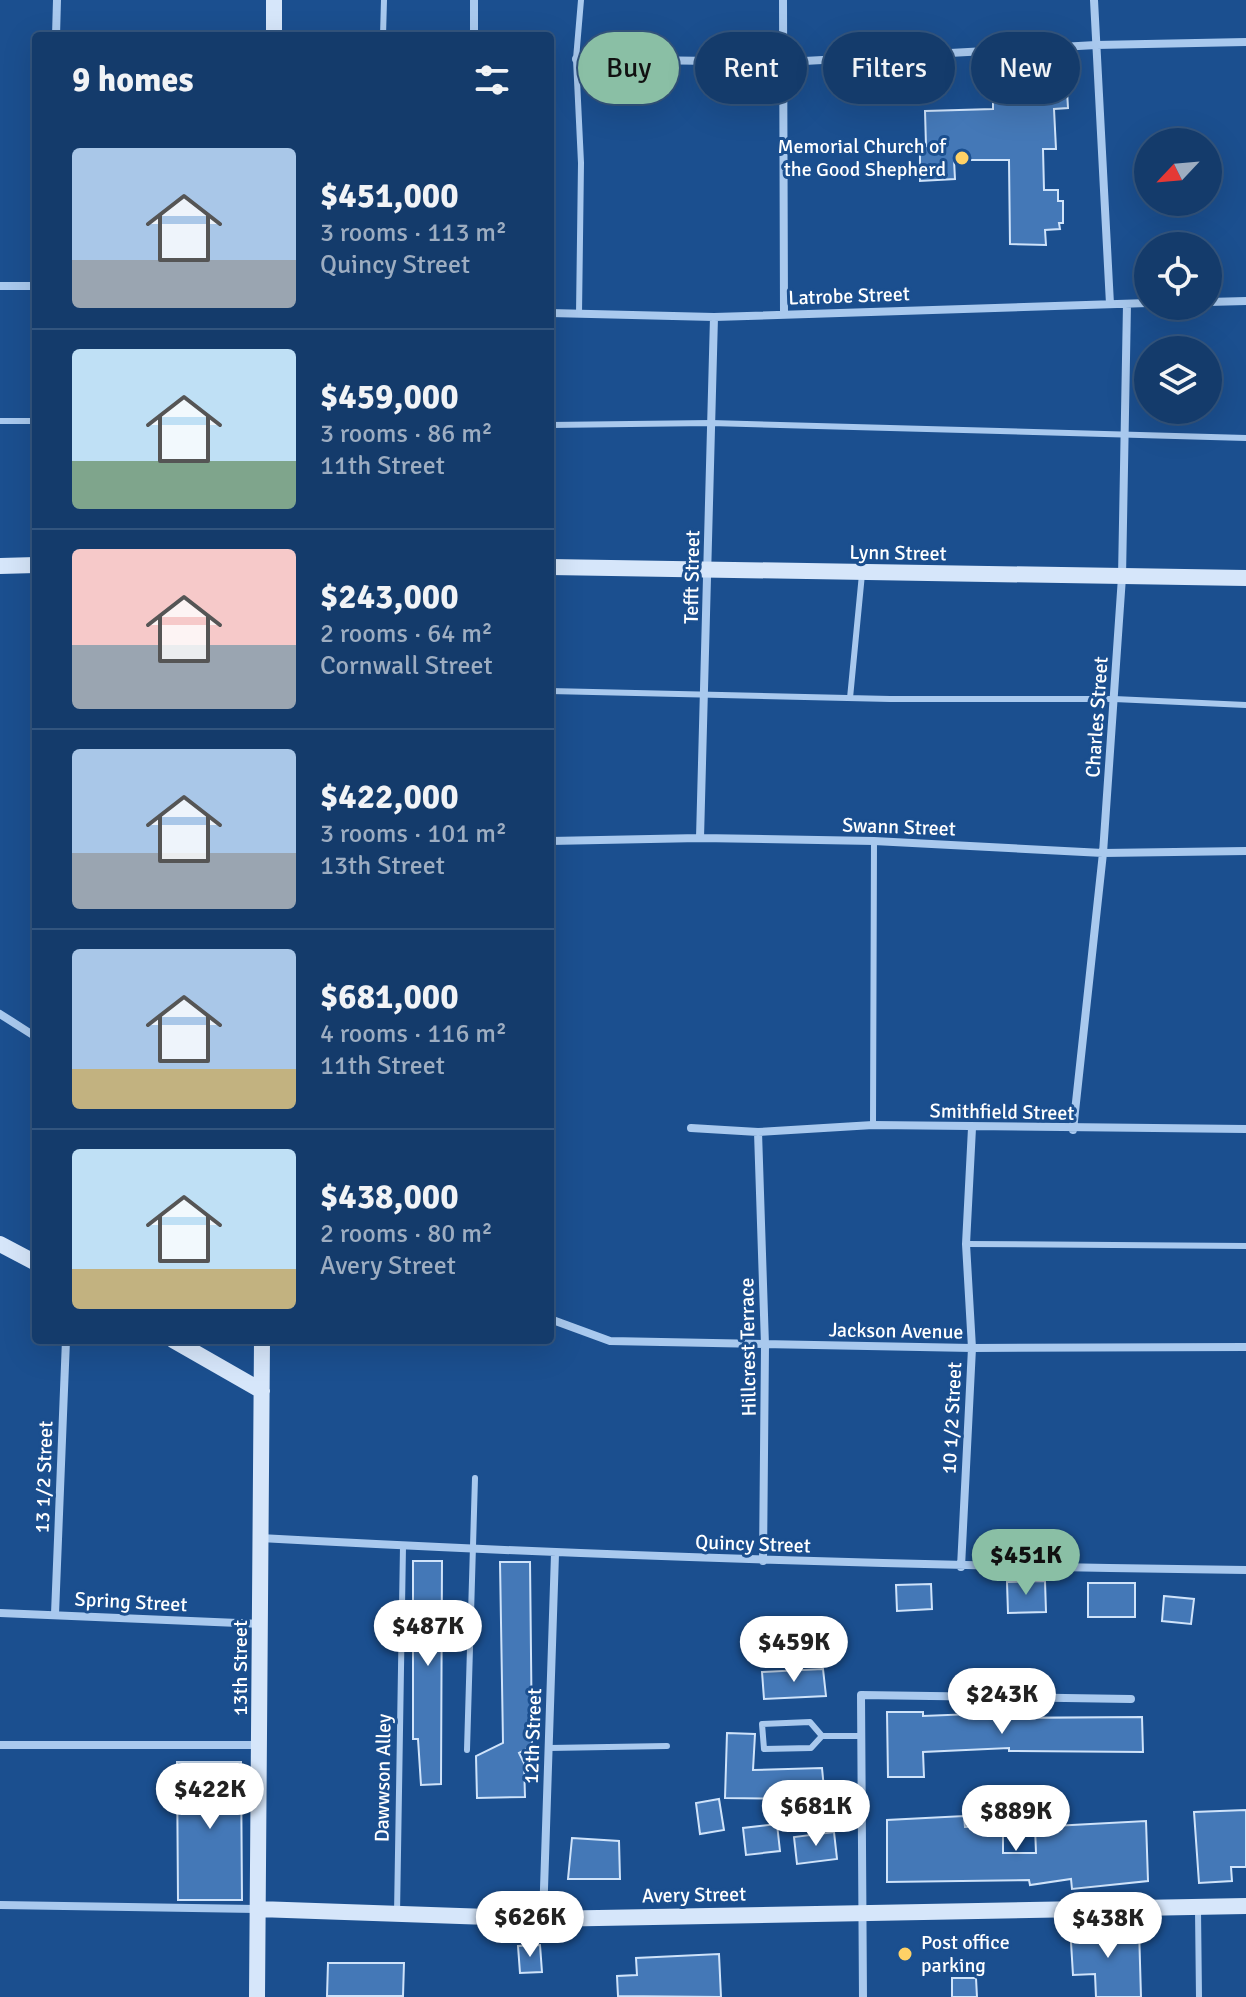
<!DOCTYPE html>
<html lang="en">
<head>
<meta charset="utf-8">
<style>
  :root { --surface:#143b6b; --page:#214673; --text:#f1f3f6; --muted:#9dadc1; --line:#33557e; --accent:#8abfa5 }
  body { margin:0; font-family:Signika,sans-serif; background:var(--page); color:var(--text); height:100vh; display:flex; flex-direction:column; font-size:30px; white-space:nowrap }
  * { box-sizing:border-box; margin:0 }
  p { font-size:26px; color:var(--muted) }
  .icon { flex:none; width:44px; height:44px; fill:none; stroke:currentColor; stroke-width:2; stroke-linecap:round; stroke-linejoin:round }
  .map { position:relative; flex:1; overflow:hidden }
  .sheet { position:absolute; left:32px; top:32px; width:522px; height:1312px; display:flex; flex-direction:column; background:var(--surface); border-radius:8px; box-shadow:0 8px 32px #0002,0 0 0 2px var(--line) }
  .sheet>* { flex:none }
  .banner { position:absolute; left:578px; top:32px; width:548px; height:72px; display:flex; gap:16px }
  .needle { width:52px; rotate:244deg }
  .buttons { position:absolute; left:1134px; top:128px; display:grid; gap:16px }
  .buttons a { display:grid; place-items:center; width:88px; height:88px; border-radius:50%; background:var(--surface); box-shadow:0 8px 32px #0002,0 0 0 2px var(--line); font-size:40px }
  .price { position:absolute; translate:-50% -68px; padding:0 18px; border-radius:28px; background:#fff; color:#222; font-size:26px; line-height:52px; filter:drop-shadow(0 2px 4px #0008) }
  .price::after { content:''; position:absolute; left:50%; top:48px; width:24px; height:18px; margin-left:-12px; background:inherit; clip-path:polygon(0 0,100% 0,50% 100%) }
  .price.active { background:var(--accent); color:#111 }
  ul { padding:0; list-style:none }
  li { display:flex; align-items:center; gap:24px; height:200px; padding:0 40px }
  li+li { border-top:2px solid var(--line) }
  li span { display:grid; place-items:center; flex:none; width:224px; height:160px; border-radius:8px; color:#555 }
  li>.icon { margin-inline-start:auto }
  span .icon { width:96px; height:96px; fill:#fffc; stroke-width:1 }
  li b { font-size:34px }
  h2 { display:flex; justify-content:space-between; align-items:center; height:96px; padding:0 40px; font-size:34px }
  .chip { padding:0 28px; border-radius:36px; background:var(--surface); box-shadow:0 8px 32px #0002,0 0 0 2px var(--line); font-size:28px; line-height:72px }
  .chip.active { background:var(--accent); color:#111 }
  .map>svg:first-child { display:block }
</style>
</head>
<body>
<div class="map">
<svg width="1246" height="1997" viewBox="0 0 1246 1997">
  <rect width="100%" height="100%" fill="#1b4f8f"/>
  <path fill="#4478b7" stroke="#cfe3fa" stroke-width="2" d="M1033,69V75L1066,73L1068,108L1054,109L1056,149H1043L1044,190H1058V201H1063V223H1059L1060,229L1045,230L1046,245L1010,244L1009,160H954L955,179L920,181V145L926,146L925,111L993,109V86H1009L1008,71Z
    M413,1561H442L441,1784L421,1785L418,1739H413Z
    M500,1562H530L532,1746L519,1753L524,1763L525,1797L477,1798L476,1756L503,1743Z
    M1045,1581L1046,1612L1008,1613L1007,1582Z
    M1088,1583H1135V1617H1088Z
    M931,1584L932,1609L897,1611L896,1585Z
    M1164,1596L1194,1599L1191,1624L1162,1621Z
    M823,1669L826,1696L764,1699L762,1672Z
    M887,1712H923V1716L998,1713V1718L1142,1717L1143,1752L1009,1751V1748L923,1752L924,1777H888Z
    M727,1733L755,1734L753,1770L822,1768L825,1799L725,1798Z
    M177,1762H241L242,1900H178Z
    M719,1799L724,1830L700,1834L696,1803Z
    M1246,1810V1867H1231L1232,1881L1199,1883L1194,1812Z
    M964,1816L965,1827L1003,1826V1853H1036L1035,1827L1146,1821L1148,1881L1072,1889L1071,1879L1030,1885L1029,1880L887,1882V1820Z
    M777,1824L780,1851L746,1855L743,1828Z
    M834,1832L837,1859L797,1864L794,1837Z
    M572,1838L619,1841L620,1879H568Z
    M1087,1925V1930L1139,1929L1141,1997H1096L1095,1974L1073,1975L1070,1926Z
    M540,1945L542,1972L520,1973L518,1946Z
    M719,1954L721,1997L618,1996L617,1976L637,1975L636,1958Z
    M328,1963H404L403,1996H327Z
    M952,1978H976L977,1997H952Z"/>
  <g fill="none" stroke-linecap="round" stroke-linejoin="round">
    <path stroke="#a9c9ee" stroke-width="6" d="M383,36L384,0
      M579,314L581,163L576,59L581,0
      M0,421H36
      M550,425L711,423L1246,438
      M550,691L890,699H1114L1246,705
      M850,698L862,574
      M873,1125L874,841
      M966,1244L1246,1246
      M822,1736L810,1722L762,1724L764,1749L811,1748L822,1736H861
      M549,1748L667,1746
      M467,1750L475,1478
      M1198,1910L1199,1997
      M397,1914L403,1546"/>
    <path stroke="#a9c9ee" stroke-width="8" d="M783,0L784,314
      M1094,0L1110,304
      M56,36L57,0
      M474,36V0
      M576,59L786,62L1096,45L1246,42
      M0,286H36
      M1208,302L1246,301
      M550,313L714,317L1148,303
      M700,838L714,317
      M550,841L700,838L874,841L1103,853L1246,851
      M0,1014L36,1037
      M691,1128L758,1132L873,1125L1246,1129
      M1073,1130L1103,853L1122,577L1127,304
      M758,1132L765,1345L763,1561
      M550,1319L610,1341L972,1348L1246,1347
      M260,1538C589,1556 917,1566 1246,1570
      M961,1567L972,1348L966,1244L972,1128
      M0,1613L260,1624
      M55,1614L66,1340
      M0,1745H258
      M0,1905L258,1909
      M543,1919L555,1554
      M863,1997L861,1695L1131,1699"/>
    <path stroke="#d6e6fa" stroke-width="16" d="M274,36V0
      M0,566L36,565
      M550,567L1246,578
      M0,1244L36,1263
      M173,1340L262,1391
      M258,1909L543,1919L1246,1906
      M257,1997L262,1340"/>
  </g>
  <g fill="#ffd166" stroke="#1b4f8f" stroke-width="3">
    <circle cx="962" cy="158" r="8"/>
    <circle cx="905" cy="1954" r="8"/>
  </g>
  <g text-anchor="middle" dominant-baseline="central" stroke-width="6" stroke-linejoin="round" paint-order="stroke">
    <g font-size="20" fill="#fff" stroke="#1b4f8f" text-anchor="end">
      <text x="946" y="146">Memorial Church of<tspan x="946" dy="23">the Good Shepherd</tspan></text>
      <text x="921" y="1942" text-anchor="start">Post office<tspan x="921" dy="23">parking</tspan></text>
    </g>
    <g font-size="20" fill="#fff" stroke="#1b4f8f">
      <text transform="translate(849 296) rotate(-2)">Latrobe Street</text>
      <text transform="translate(898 553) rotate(1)">Lynn Street</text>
      <text transform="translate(692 577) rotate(-89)">Tefft Street</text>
      <text transform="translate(1097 717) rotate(-86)">Charles Street</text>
      <text transform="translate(899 827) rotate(2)">Swann Street</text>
      <text transform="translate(1002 1112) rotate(1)">Smithfield Street</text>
      <text transform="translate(896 1331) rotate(1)">Jackson Avenue</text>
      <text transform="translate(748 1347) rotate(-91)">Hillcrest Terrace</text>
      <text transform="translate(952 1418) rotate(-87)">10 1/2 Street</text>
      <text transform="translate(44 1477) rotate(-88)">13 1/2 Street</text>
      <text transform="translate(753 1544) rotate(2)">Quincy Street</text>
      <text transform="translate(131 1602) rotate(3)">Spring Street</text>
      <text transform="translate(240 1668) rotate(-90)">13th Street</text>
      <text transform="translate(533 1736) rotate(-88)">12th Street</text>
      <text transform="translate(383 1778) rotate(-89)">Dawwson Alley</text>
      <text transform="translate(694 1895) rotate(-1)">Avery Street</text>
    </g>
  </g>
</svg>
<div class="buttons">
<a><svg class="needle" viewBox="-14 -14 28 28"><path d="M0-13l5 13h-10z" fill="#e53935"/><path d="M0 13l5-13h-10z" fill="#9dadc1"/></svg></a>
<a><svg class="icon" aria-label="locate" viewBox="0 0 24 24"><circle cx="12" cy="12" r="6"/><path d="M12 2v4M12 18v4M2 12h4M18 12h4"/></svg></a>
<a><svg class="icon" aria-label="layers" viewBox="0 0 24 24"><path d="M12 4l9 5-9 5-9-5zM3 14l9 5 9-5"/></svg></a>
</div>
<b class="price active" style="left:1026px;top:1597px">$451K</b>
<b class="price" style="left:428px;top:1668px">$487K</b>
<b class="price" style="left:794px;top:1684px">$459K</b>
<b class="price" style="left:1002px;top:1736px">$243K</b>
<b class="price" style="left:210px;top:1831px">$422K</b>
<b class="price" style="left:816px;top:1848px">$681K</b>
<b class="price" style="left:1016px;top:1853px">$889K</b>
<b class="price" style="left:530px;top:1959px">$626K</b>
<b class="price" style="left:1108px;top:1960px">$438K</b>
<div class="banner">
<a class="chip active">Buy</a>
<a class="chip">Rent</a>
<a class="chip">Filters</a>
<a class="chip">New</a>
</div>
<section class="sheet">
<h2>9 homes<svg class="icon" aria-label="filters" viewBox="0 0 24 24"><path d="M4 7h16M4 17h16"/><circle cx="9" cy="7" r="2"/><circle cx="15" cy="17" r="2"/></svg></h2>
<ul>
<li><span style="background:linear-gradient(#a9c7e8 70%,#9aa5b1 0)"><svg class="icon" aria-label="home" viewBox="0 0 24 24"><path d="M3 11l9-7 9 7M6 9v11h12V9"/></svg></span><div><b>$451,000</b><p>3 rooms · 113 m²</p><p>Quincy Street</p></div></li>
<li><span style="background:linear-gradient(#bfe0f5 70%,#7fa58c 0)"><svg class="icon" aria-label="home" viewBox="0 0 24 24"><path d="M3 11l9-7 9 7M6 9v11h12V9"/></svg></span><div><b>$459,000</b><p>3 rooms · 86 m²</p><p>11th Street</p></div></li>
<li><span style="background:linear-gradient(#f6c9c9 60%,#9aa5b1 0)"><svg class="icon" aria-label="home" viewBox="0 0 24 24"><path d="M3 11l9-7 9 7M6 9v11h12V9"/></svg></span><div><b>$243,000</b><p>2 rooms · 64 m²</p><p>Cornwall Street</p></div></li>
<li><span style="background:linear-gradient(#a9c7e8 65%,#9aa5b1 0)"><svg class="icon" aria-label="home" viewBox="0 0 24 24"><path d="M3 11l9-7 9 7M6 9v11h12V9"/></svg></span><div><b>$422,000</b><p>3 rooms · 101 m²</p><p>13th Street</p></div></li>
<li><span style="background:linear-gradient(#a9c7e8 75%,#c2b280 0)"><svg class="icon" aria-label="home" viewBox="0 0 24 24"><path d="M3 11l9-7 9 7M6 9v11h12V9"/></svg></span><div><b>$681,000</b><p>4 rooms · 116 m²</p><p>11th Street</p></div></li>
<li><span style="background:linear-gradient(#bfe0f5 75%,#c2b280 0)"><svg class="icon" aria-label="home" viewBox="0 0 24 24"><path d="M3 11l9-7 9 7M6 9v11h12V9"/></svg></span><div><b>$438,000</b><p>2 rooms · 80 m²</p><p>Avery Street</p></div></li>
</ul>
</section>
</div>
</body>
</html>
